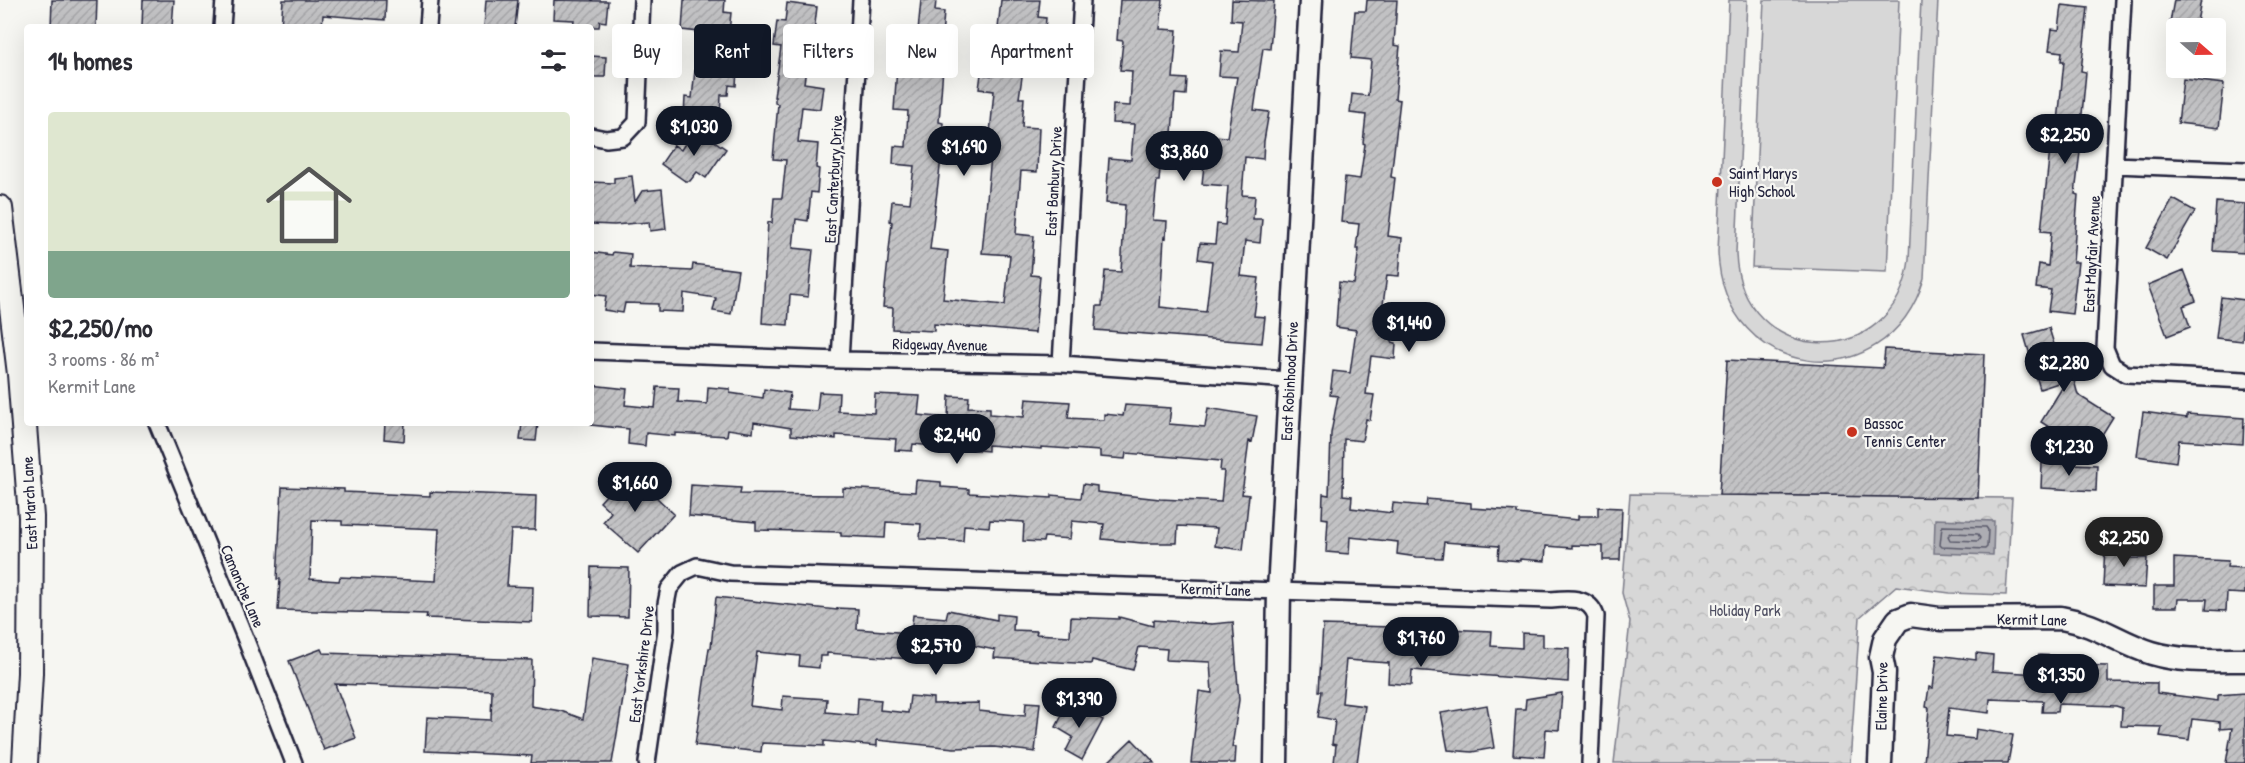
<!DOCTYPE html>
<html lang="en">
<head>
<meta charset="utf-8">
<style>
  :root { --surface:#fff; --page:#f7f7f7; --text:#2b2b33; --muted:#7c7c81; --accent:#111827 }
  body { margin:0; font-family:"Patrick Hand",sans-serif; background:var(--page); color:var(--text); height:100vh; display:flex; flex-direction:column; font-size:22px; white-space:nowrap }
  * { box-sizing:border-box; margin:0 }
  p { font-size:20px; color:var(--muted) }
  .icon { flex:none; width:33px; height:33px; fill:none; stroke:currentColor; stroke-width:2; stroke-linecap:round; stroke-linejoin:round }
  .map { position:relative; flex:1; overflow:hidden }
  .drawer { position:absolute; left:24px; top:24px; width:570px; height:402px; display:flex; flex-direction:column; background:var(--surface); border-radius:6px; box-shadow:0 6px 24px #0002 }
  .drawer>* { flex:none }
  .banner { position:absolute; left:612px; top:24px; width:570px; height:54px; display:flex; gap:12px }
  .needle { width:39px; rotate:110deg }
  .buttons { position:absolute; left:2166px; top:18px; display:grid; gap:12px }
  .buttons a { display:grid; place-items:center; width:60px; height:60px; border-radius:6px; background:var(--surface); box-shadow:0 6px 24px #0002; font-size:30px }
  .price { position:absolute; translate:-50% -51px; padding:0 14px; border-radius:21px; background:var(--accent); color:#fff; font-size:20px; line-height:39px; filter:drop-shadow(0 2px 3px #0008) }
  .price::after { content:''; position:absolute; left:50%; top:36px; width:18px; height:14px; margin-left:-9px; background:inherit; clip-path:polygon(0 0,100% 0,50% 100%) }
  .price.on { background:#222; color:#fff }
  ul { padding:0; list-style:none }
  li { display:grid; align-content:center; gap:12px; height:318px; padding:0 24px }
  li span { display:grid; place-items:center; height:186px; border-radius:6px; color:#555 }
  li>.icon { margin-inline-start:auto }
  span .icon { width:108px; height:108px; fill:#fffc; stroke-width:1 }
  li b { font-size:26px }
  h2 { display:flex; justify-content:space-between; align-items:center; height:72px; padding:0 24px; font-size:26px }
  .tag { padding:0 21px; border-radius:6px; background:var(--surface); box-shadow:0 6px 24px #0002; font-size:21px; line-height:54px }
  .tag.on { background:var(--accent); color:#fff }
  .map>svg:first-child { display:block }
</style>
</head>
<body>
<div class="map">
<svg width="2245" height="763" viewBox="0 0 2245 763">
  <defs>
    <pattern id="park-crowns" width="20" height="18" patternUnits="userSpaceOnUse" patternTransform="scale(1.5)"><rect width="20" height="18" fill="#d7d7d7"/><path d="M2 6a3 3 0 1 1 6 0M12 15a3 3 0 1 1 6 0" fill="none" stroke="#b8b8b9"/></pattern>
    <pattern id="building-hatch" width="6" height="6" patternUnits="userSpaceOnUse" patternTransform="scale(1.5)"><rect width="6" height="6" fill="#c2c2c4"/><path d="M-1 1l2-2M0 6l6-6M5 7l2-2" fill="none" stroke="#a6a6a9"/></pattern>
  </defs>
  <rect width="100%" height="100%" fill="#f6f6f2"/>
  <filter id="ink" filterUnits="userSpaceOnUse"><feTurbulence type="fractalNoise" baseFrequency=".0167" numOctaves="2"/><feDisplacementMap in="SourceGraphic" scale="12" xChannelSelector="R" yChannelSelector="G"/><feConvolveMatrix kernelMatrix="1 2 1 2 8 2 1 2 1" color-interpolation-filters="sRGB"/></filter>
  <g filter="url(#ink)">
    <path fill="#d7d7d7" stroke="#7c7c89" stroke-width="1.5" d="M1729,0H1747L1736,253C1740,368 1895,375 1909,260L1921,0H1938L1924,279C1886,402 1723,382 1718,252Z
      M1764,0H1899L1887,272L1752,267Z"/>
    <path fill="url(#park-crowns)" stroke="#7c7c89" stroke-width="1.5" d="M1630,494L2012,498L2006,595L1950,593L1896,586L1860,617L1850,763H1614L1630,622L1622,593Z"/>
    <path fill="#adadb3" stroke="#757583" stroke-width="1.5" d="M1935,519L1994,521L1993,555L1934,553Z"/>
    <g fill="none" stroke-linecap="round" stroke-linejoin="round">
      <path stroke="#5a5a6b" stroke-width="1.5" d="M1942,526L1986,527L1988,530L1987,547L1985,549L1942,547L1940,545Z
        M1951,533L1978,534L1980,538L1978,541L1950,540L1948,536Z"/>
    </g>
    <path fill="url(#building-hatch)" stroke="#22223b" stroke-width="1.5" fill-rule="evenodd" d="M52,0H97L96,27H51Z
      M143,0H174L172,27H142Z
      M283,0H386L385,20L323,15L322,27H281Z
      M486,0H518L515,27H484Z
      M554,0L608,1L606,22L600,21L599,27H573L574,20L553,19Z
      M684,0H725L724,12L731,13L728,42L736,43L734,69H737L736,86L729,85L728,95H721L720,118L684,116L685,97L692,98L699,32L682,30Z
      M921,0H936L935,11L944,12L942,37L953,39L951,55L944,54L939,122L943,123L940,167L930,249L948,251L943,299L1005,305L1010,255L982,253L992,145L989,144L994,91L979,89L981,74L993,76L1001,0H1040L1038,17L1046,18L1042,65L1024,63L1019,98H1024L1022,127L1039,128L1037,172L1021,171L1016,234L1034,236L1031,275L1040,276L1035,333L934,324V331L892,329L893,308L883,307L892,222L890,221L892,201L910,203L914,166L893,164L894,146L906,147L908,111L894,110L899,39L917,41Z
      M1120,0H1163L1160,29L1177,30L1173,78L1187,79L1186,95L1175,94L1172,133L1176,134L1174,149L1162,148L1159,181H1157L1153,220L1167,221L1166,238L1164,237L1160,307L1206,312L1212,261L1198,259L1200,243L1215,244L1217,224L1225,225L1228,186L1202,184L1204,165L1211,166L1214,136L1227,137L1237,77L1219,76L1221,51L1239,52L1242,21L1231,20L1232,0L1274,1L1270,49L1263,48L1254,110L1269,112L1264,141L1263,159L1245,157L1242,195L1255,196L1253,219H1262L1260,243L1245,241L1241,276L1259,278L1254,316L1265,317L1262,343L1095,330L1097,306H1102L1105,271L1121,272L1125,205L1106,203L1109,158L1131,160L1134,124L1112,123L1113,105L1130,106L1132,71L1120,70L1123,41L1117,40Z
      M1367,0H1397L1394,45L1400,46L1395,99L1400,100L1391,177L1395,178L1388,236L1402,238L1399,276L1387,275L1382,312L1395,315L1392,342L1396,343L1395,359L1371,356L1366,394L1374,395L1370,420L1366,419L1362,441L1344,439L1343,495L1352,496L1351,508L1392,513L1393,503L1426,506L1427,499L1471,503V508L1517,511V514L1578,520V516H1598V507L1622,508L1620,560H1603V546L1572,545V548L1546,546L1545,561L1520,559V561L1498,559L1499,546L1444,542L1442,558L1417,557L1397,554L1398,542L1350,537L1349,554L1326,552L1328,519L1322,518L1323,494L1329,495L1331,433L1338,396L1330,395L1333,371L1350,373L1356,330L1336,327L1339,282L1354,284L1359,249H1356L1359,224L1341,222L1345,177L1360,179L1365,144L1363,143L1366,115L1350,113L1352,94L1368,96L1371,60L1351,58L1355,11H1366Z
      M2174,0H2201L2196,28H2169Z
      M787,3L817,7L814,32L826,33L824,52L809,50L804,83L823,86L820,109L802,107L798,142L818,144L816,168L819,169L817,193L811,192L808,221L796,219L793,248L813,250L808,297L790,295L788,325L762,323L768,222L772,223L774,198H782L786,160L773,159L778,104L775,103V97H774L781,47L774,46L777,21L785,22Z
      M2062,5L2088,8L2081,71L2086,72L2080,135H2082L2075,194L2078,195L2073,262H2078L2072,314L2048,311L2051,290L2036,288L2039,264L2048,266L2051,232L2041,231L2052,132H2057L2064,61H2061L2062,52L2049,50L2052,29L2059,30Z
      M591,56L606,57L605,77H591Z
      M2183,79L2224,84L2219,128L2178,123Z
      M695,128L726,149L706,178L697,172L690,181H685L661,164L674,145L681,150Z
      M632,176L635,202L642,191L662,189L666,229L650,231L649,222L614,225L591,224V182L614,183V178Z
      M2173,199L2195,211L2167,260L2146,248Z
      M2216,202L2245,204L2244,253L2213,251Z
      M591,252L612,255L613,252L631,254L630,268L692,271L693,264L738,270L731,314L713,311L716,298L684,293L683,312L658,311V304L625,303L623,313L604,310L606,296L591,294Z
      M2184,270L2196,301L2183,306L2190,327L2167,336L2148,285Z
      M2221,297L2245,300L2242,341L2216,338Z
      M2049,328L2060,364L2069,362L2078,395L2113,417L2095,446L2068,429L2063,436L2041,422L2067,380L2040,389L2024,335Z
      M1885,349L1984,354L1978,498L1719,495L1727,360L1883,368Z
      M591,385L627,389L625,405L655,408L657,387L679,388L678,402L707,404L708,387L730,389V393L763,398L764,389L790,393L788,409L817,411L819,392L839,393L838,411L874,413L875,394L920,396L918,415L948,418L949,396L969,397L968,407L990,408V414L1024,417L1026,399L1070,402L1068,418L1104,420V414L1123,416L1125,405L1171,408L1169,424L1205,427L1208,408L1257,416L1252,442L1249,441L1242,494L1249,495L1243,550L1215,546L1217,528L1178,526L1177,543H1142L1102,539L1104,524L1072,521L1070,539L1044,537L1043,542L1023,541L1024,522L990,520L989,527L964,525L963,541L920,539L921,524L886,522L885,538L841,536V532L756,530V522L689,516L691,485L741,488L740,494L843,495V488L915,492L916,480L941,482V487L969,489V493L1052,498V495L1081,498L1083,484L1097,486V492L1160,499L1221,502L1224,471H1220L1221,461L1126,453L1125,459L1100,457V451L1041,447V449L988,445V451L913,444L912,451L895,450L896,439L836,435V439L791,435V428L754,422L753,433L728,429L727,436L675,433V436L646,433L645,446L628,444L629,429L591,425Z
      M2143,412L2187,418V414L2244,418L2243,444L2179,440L2176,462L2137,456Z
      M385,423H405L404,441L384,439Z
      M522,423H538L536,441L520,440Z
      M2042,463L2097,465L2096,491L2041,488Z
      M635,477L674,514L638,553L603,522L611,512L600,502L620,480L626,486Z
      M282,487L344,489V492L430,496V492L536,496L535,530H511L507,586L533,587L532,622L426,618L427,614L278,610L280,579H277ZM312,520L342,521V525L439,529L436,581L340,577L339,581L310,579Z
      M2105,545L2131,547L2130,558H2147L2145,588L2103,586Z
      M2174,558L2228,561L2227,567L2245,568V594L2227,593L2226,611L2206,610L2207,599H2178L2177,607H2154V586H2174Z
      M591,567L629,568L628,617L590,616Z
      M716,597L837,610V608L858,609L857,629L911,633L913,615L946,618L948,610L997,620V614L1014,616L1013,630L1037,631L1036,634L1070,636L1071,617L1119,619V617L1153,626V620L1212,624L1233,622L1239,700L1232,747H1236L1235,763H1191L1199,691L1212,693L1210,662L1166,660L1167,649L1139,647L1133,670L1092,660L1091,664L994,658L995,650L966,644L962,662L925,655V660L827,653V656H820L819,668L799,666L800,656L757,652L750,706L782,710L783,696L827,699L826,712L857,715L858,698L881,700L880,710L908,713L910,696L933,698V704L979,703V711L1025,716L1026,702L1040,703L1035,752L994,747L954,748L877,740V746L824,741V746L762,743L761,752L695,745L709,648H711Z
      M1323,625L1391,627L1390,641L1420,644L1446,645L1447,629L1492,631L1491,646L1522,648V633L1543,634V647L1569,648L1568,682L1412,670L1411,685L1388,683L1389,663L1346,660L1342,703L1365,706L1357,763H1334L1336,745L1332,744L1335,720L1318,717L1322,691H1319Z
      M321,649L323,653L532,660L531,706L561,711L583,719L592,658L629,664L612,763H531L532,756L425,751L427,717L491,720L492,690L335,684L356,738L324,750L289,661Z
      M1976,653L1993,655L1992,671L2038,674L2039,655L2060,656V665L2108,666V682L2157,683V693L2218,701V695L2245,693V763H2226L2232,728L2220,729V722L2192,719L2189,740L2160,736L2162,727L2121,726L2122,708L2116,706L2058,704L2057,712H2042L2043,701L1990,699L1989,713L1949,708L1946,736L1975,739L1976,729L2013,735L2008,763H1924L1929,708L1926,707L1929,687L1933,688L1937,655L1976,660Z
      M1562,693L1559,730L1546,729L1544,757L1513,755L1516,709H1525L1526,699Z
      M1069,702L1103,720L1082,760L1066,751L1073,737L1056,727Z
      M1487,705L1494,748L1472,752L1448,750L1441,713Z
      M1132,739L1155,763H1107Z"/>
    <g fill="none" stroke-linecap="round" stroke-linejoin="round">
      <defs>
        <path id="street" d="M2123,0L2105,348L2112,365L2126,374L2245,380
          M222,27L224,0
          M428,27L430,0
          M591,136L606,139L623,137L637,122L642,0
          M2114,165L2245,170
          M591,351L840,360L1061,364L1289,380
          M840,360L861,0
          M1061,364L1082,0
          M157,423L244,635L294,763
          M647,763L666,630V604L669,589L682,573L697,566L730,573L1551,600C1569,598 1589,596 1596,616L1590,763"/>
        <path id="secondary" d="M1276,763L1279,591L1311,0
          M1880,763L1884,672L1881,657L1885,639L1898,620L1911,615L1940,619L2061,618C2098,624 2119,643 2152,653C2182,662 2214,660 2245,660"/>
        <path id="primary" d="M0,208L20,374L31,517L30,673L25,763"/>
      </defs>
      <use href="#street" stroke="#22223b" stroke-width="20"/>
      <use href="#secondary" stroke="#22223b" stroke-width="27"/>
      <use href="#primary" stroke="#22223b" stroke-width="28"/>
      <use href="#street" stroke="#f6f6f2" stroke-width="15"/>
      <use href="#secondary" stroke="#f6f6f2" stroke-width="22"/>
      <use href="#primary" stroke="#f6f6f2" stroke-width="24"/>
    </g>
  </g>
  <g fill="#c8321e" stroke="#f6f6f2" stroke-width="2">
    <circle cx="1717" cy="182" r="6"/>
    <circle cx="1852" cy="432" r="6"/>
  </g>
  <g text-anchor="middle" dominant-baseline="central" stroke-width="4.5" stroke-linejoin="round" paint-order="stroke">
    <g font-size="16" fill="#22223b" stroke="#f6f6f2" text-anchor="start">
      <text x="1729" y="173">Saint Marys<tspan x="1729" dy="18">High School</tspan></text>
      <text x="1864" y="423">Bassoc<tspan x="1864" dy="18">Tennis Center</tspan></text>
    </g>
    <g font-size="16" fill="#22223b" stroke="#f6f6f2">
      <text transform="translate(833 179) rotate(-87)">East Canterbury Drive</text>
      <text transform="translate(1053 181) rotate(-87)">East Banbury Drive</text>
      <text transform="translate(2091 254) rotate(-87)">East Mayfair Avenue</text>
      <text transform="translate(940 344) rotate(1)">Ridgeway Avenue</text>
      <text transform="translate(1289 381) rotate(-87)">East Robinhood Drive</text>
      <text transform="translate(29 503) rotate(-93)">East March Lane</text>
      <text transform="translate(243 586) rotate(67)">Camanche Lane</text>
      <text transform="translate(1216 589) rotate(2)">Kermit Lane</text>
      <text transform="translate(2032 619) rotate(1)">Kermit Lane</text>
      <text transform="translate(641 664) rotate(-83)">East Yorkshire Drive</text>
      <text transform="translate(1881 696) rotate(-89)">Elaine Drive</text>
    </g>
    <g font-size="16" fill="#4f4f62" stroke="#f6f6f2">
      <text x="1745" y="610">Holiday Park</text>
    </g>
  </g>
</svg>
<div class="buttons">
<a><svg class="needle" viewBox="-14 -14 28 28"><path d="M0-13l5 13h-10z" fill="#e53935"/><path d="M0 13l5-13h-10z" fill="#7c7c81"/></svg></a>
</div>
<b class="price" style="left:694px;top:157px">$1,030</b>
<b class="price" style="left:2065px;top:165px">$2,250</b>
<b class="price" style="left:964px;top:177px">$1,690</b>
<b class="price" style="left:1184px;top:182px">$3,860</b>
<b class="price" style="left:1409px;top:353px">$1,440</b>
<b class="price" style="left:2064px;top:393px">$2,280</b>
<b class="price" style="left:957px;top:465px">$2,440</b>
<b class="price" style="left:2069px;top:477px">$1,230</b>
<b class="price" style="left:635px;top:513px">$1,660</b>
<b class="price on" style="left:2124px;top:568px">$2,250</b>
<b class="price" style="left:1421px;top:668px">$1,760</b>
<b class="price" style="left:936px;top:676px">$2,570</b>
<b class="price" style="left:2061px;top:705px">$1,350</b>
<b class="price" style="left:1079px;top:729px">$1,390</b>
<div class="banner">
<a class="tag">Buy</a>
<a class="tag on">Rent</a>
<a class="tag">Filters</a>
<a class="tag">New</a>
<a class="tag">Apartment</a>
</div>
<section class="drawer">
<h2>14 homes<svg class="icon" aria-label="filters" viewBox="0 0 24 24"><path d="M4 7h16M4 17h16"/><circle cx="9" cy="7" r="2"/><circle cx="15" cy="17" r="2"/></svg></h2>
<ul>
<li><span style="background:linear-gradient(#dfe7d0 75%,#7fa58c 0)"><svg class="icon" aria-label="home" viewBox="0 0 24 24"><path d="M3 11l9-7 9 7M6 9v11h12V9"/></svg></span><div><b>$2,250/mo</b><p>3 rooms · 86 m²</p><p>Kermit Lane</p></div></li>
</ul>
</section>
</div>
</body>
</html>
